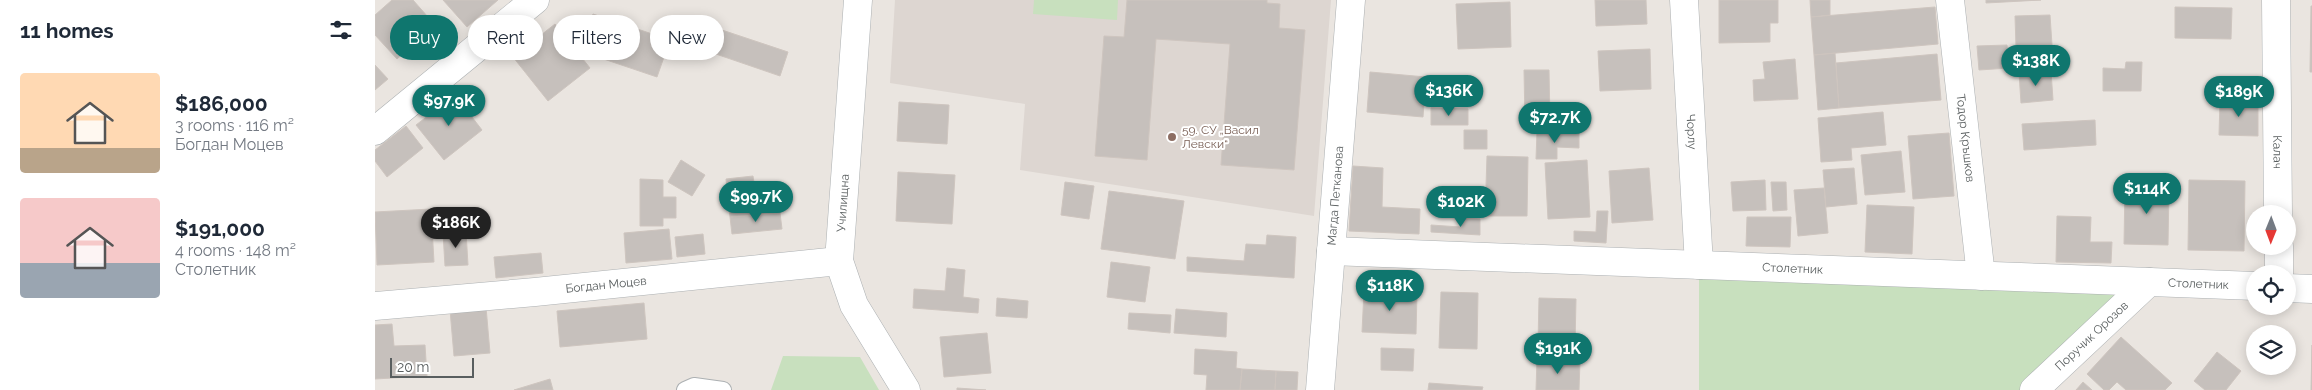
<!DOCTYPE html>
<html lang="en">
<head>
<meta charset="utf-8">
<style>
  :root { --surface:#fff; --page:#f2f2f3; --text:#1f2937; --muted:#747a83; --accent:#0f766e }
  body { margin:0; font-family:Raleway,sans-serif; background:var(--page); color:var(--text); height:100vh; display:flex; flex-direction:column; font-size:19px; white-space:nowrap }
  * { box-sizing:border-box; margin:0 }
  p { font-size:16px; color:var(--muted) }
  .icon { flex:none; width:28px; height:28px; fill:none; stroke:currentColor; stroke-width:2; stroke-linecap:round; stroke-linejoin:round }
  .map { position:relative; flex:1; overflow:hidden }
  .panel { display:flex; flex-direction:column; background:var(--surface); width:375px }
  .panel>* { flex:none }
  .banner { position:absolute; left:15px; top:15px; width:475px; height:45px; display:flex; gap:10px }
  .needle { width:32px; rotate:181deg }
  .fabs { position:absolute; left:1871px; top:205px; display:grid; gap:10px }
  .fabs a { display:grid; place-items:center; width:50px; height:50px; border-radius:50%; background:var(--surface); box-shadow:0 2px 12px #0003; font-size:25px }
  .scale { position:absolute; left:15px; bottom:12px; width:84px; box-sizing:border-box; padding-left:5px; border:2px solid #595e5f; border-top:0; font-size:14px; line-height:18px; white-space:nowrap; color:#595e5f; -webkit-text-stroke:4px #fff; paint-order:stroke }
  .price { position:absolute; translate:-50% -42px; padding:0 11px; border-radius:18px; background:var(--accent); color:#fff; font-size:16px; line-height:32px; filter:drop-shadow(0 1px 2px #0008) }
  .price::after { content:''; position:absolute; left:50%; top:30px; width:15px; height:11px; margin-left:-8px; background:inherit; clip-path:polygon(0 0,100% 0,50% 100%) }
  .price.active { background:#222; color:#fff }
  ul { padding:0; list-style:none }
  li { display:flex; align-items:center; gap:15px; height:125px; padding:0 20px }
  li span { display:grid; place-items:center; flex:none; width:140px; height:100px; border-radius:5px; color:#555 }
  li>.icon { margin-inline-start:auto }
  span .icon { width:60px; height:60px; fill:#fffc; stroke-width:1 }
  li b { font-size:21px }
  h2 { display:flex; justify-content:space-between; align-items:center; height:60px; padding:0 20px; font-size:21px }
  .pill { padding:0 18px; border-radius:22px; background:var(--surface); box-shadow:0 2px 12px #0003; font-size:18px; line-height:45px }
  .pill.active { background:var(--accent); color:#fff }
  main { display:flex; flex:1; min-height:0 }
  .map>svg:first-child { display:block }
</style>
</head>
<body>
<main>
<section class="panel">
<h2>11 homes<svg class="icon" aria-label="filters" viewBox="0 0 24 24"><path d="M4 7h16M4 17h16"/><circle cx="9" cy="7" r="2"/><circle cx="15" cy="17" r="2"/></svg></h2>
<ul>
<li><span style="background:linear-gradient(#ffd9b3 75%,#b9a48a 0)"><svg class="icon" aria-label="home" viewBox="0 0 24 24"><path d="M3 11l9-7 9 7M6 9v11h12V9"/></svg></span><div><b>$186,000</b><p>3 rooms · 116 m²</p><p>Богдан Моцев</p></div></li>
<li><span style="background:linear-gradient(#f6c9c9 65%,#9aa5b1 0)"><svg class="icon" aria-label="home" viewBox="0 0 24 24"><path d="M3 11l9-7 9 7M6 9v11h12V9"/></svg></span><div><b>$191,000</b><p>4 rooms · 148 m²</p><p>Столетник</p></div></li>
</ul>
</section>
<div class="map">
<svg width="1937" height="390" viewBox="0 0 1937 390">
  <rect width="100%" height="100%" fill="#eae5e0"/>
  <path fill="#ddd6d1" d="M520,0H956L939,216L645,170L650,104L515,83Z"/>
  <path fill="#c8e0be" d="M659,0H743L742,20L658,14Z
    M1324,265L1774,282L1659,390H1324Z
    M408,356L485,357L504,390H396Z"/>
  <path fill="#c6c0bc" stroke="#cec5bf" d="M17,0H38L60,25L22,59L0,35V15Z
    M68,0H123L92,27Z
    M752,0H892V3L905,4L904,28L930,30L919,170L846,165L855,44L781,39L772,160L720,156L729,36L749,37Z
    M1220,0H1271L1272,24L1221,26Z
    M1344,0H1403V23H1395V42L1344,43Z
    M1435,0H1455V15L1436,17Z
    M1611,0H1666L1611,3Z
    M1135,2L1136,47L1083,49L1081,4Z
    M1936,6H1937V72H1935Z
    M1560,7L1563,44L1439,55L1436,17Z
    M1800,7L1857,8L1856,39L1800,38Z
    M218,14L295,40L282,77L205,51Z
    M1675,15L1677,45L1641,47L1640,16Z
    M308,17L413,52L405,76L300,40Z
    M180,24L215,68L173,101L138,57Z
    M1632,45L1634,68L1604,70L1602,46Z
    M1275,49L1276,89L1225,91L1223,51Z
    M1460,53L1464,108L1443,110L1439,55Z
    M1562,54L1566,100L1464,108L1461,63Z
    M1420,59L1423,99L1379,101L1378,80L1390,79L1388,62Z
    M1751,62H1767L1766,91H1728V68L1750,69Z
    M0,65L13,79L0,90Z
    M1149,70H1174L1175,122H1150Z
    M1676,71L1678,100L1646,103L1644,73Z
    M995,72L1051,77L1048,117L992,112Z
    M80,95L107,130L69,160L41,125Z
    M1845,100L1883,101V136L1844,135Z
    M524,102L574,105L572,144L522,141Z
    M1056,108L1093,109V125H1056Z
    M1508,112L1511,145L1476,148L1477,160L1446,162L1443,118Z
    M1720,120L1721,145L1649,150L1647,124Z
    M31,126L48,148L12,177L0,161V150Z
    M1089,130H1112V149H1089Z
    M1162,132L1204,133V148L1182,147V159H1161Z
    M1574,133L1579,196L1538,199L1533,136Z
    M1526,151L1530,192L1490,195L1486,155Z
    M1112,156L1153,157L1152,216H1110Z
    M306,160L330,175L317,196L293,182Z
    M1212,160L1215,217L1173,219L1170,163Z
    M978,166L1008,168L1007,207L1045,209L1044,234L974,231Z
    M1274,168L1278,220L1237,223L1234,171Z
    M1479,168L1482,204L1451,207L1448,170Z
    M523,172L580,175L577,224L521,221Z
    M378,176L380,189L403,187L405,213L355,217L351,179Z
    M265,179L288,180V197H301V218H288V226H265Z
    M1390,180L1391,210L1358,211L1356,182Z
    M1814,180L1870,181L1869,251L1813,250Z
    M690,182L719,186L714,219L686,215Z
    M1396,182H1411L1412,210L1398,211Z
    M1750,186L1794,187L1793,245L1749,244Z
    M1449,188L1453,233L1423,236L1419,190Z
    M734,191L809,201L800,259L726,249Z
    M1492,205L1539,207L1537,254L1490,252Z
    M56,209L59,262L2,265L0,212Z
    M1222,211H1233L1231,243L1199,241V231L1221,232Z
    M405,213L407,229L357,234L355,217Z
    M1682,216L1716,217L1715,242H1737L1736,263L1681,262Z
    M1372,217H1416L1415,247L1371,246Z
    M1086,218L1105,219V235L1056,232V225L1085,227Z
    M294,229L297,259L251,263L249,233Z
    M91,231L93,265L70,266L68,233Z
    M328,234L330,254L302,257L300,237Z
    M892,235L921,237L919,278L812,271V257L869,261L871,244L891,245Z
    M166,253L168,273L121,278L119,257Z
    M736,262L775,267L770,302L732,297Z
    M572,268L590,270L588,297L604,299L603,313L538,308L539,289L570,291Z
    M989,291L1042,292L1041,334L987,332Z
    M1066,292L1103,293L1102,349L1064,348Z
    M622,298L653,301L652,318L621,316Z
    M1164,298L1201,299L1200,344L1163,343Z
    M269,303L272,339L185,347L182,311Z
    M111,307L115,353L79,356L75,310Z
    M801,309L852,313L851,337L799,333Z
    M754,313L796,315L795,333L753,329Z
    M17,324L19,346L50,345L52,376L0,379V325Z
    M612,333L616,373L569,377L565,337Z
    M1746,337L1797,383L1790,390H1751L1742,382L1734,390H1729L1712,374Z
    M1937,345V390H1936Z
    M1006,348L1039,349L1038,371L1006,370Z
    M820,349L862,352L861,368L867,369L865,390H831L832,375L819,374Z
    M1842,352L1866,371L1851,390H1830L1819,381Z
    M1162,359L1205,361L1204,390H1161Z
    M867,369L901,371L900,390H865Z
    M901,371L923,372L922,390H900Z
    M175,379L178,390H139Z
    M1708,382L1717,390H1701Z
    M1054,383L1108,387L1107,390H1053Z
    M582,388L611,390H582Z"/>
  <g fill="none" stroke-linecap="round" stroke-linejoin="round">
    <defs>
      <path id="lane" d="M310,390L319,386L348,390"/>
      <g id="street">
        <path d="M483,0L464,261L479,305L531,390"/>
        <path id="s1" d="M1309,0L1324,265"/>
        <path id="s2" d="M1575,0L1606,276"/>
        <path id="s3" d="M1901,0L1903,214"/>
        <path d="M0,131L160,0"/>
        <path d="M1904,246V274"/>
        <path id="s4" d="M956,251L1880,286"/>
        <path d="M1912,288L1937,289"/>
        <path id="s5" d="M0,306L160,292L464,261"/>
        <path id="s6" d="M945,390L976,0"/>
        <path id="s7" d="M1659,390L1774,282"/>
      </g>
    </defs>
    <use href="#lane" stroke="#acb0b2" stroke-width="18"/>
    <use href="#street" stroke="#acb0b2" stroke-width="29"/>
    <use href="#lane" stroke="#fff" stroke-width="16"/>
    <use href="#street" stroke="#fff" stroke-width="28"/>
  </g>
  <circle fill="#8d6e63" stroke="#fff" stroke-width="2" cx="797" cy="137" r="5"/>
  <g text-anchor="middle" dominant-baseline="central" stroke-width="4" stroke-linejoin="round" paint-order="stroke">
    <g font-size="12" fill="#785e54" stroke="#fff" text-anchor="start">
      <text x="807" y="130">59. СУ „Васил<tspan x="807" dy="14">Левски“</tspan></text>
    </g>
    <g font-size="12" fill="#595e5f" stroke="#fff">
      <text stroke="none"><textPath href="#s1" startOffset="132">Чорлу</textPath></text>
      <text stroke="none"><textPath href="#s2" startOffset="139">Тодор Кръшков</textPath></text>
      <text stroke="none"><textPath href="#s3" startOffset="152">Калач</textPath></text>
      <text stroke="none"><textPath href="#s6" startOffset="195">Магда Петканова</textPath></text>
      <text transform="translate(468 203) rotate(-86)">Училищна</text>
      <text stroke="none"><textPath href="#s4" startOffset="462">Столетник</textPath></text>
      <text stroke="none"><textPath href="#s4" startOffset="868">Столетник</textPath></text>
      <text stroke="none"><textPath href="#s5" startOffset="232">Богдан Моцев</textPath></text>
      <text stroke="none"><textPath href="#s7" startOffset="79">Поручик Орозов</textPath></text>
    </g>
  </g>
</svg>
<div class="fabs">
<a><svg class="needle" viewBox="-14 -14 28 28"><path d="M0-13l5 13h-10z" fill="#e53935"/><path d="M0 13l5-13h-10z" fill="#747a83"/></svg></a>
<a><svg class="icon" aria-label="locate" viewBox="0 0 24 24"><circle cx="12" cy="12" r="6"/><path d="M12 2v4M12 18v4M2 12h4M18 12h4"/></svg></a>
<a><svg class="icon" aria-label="layers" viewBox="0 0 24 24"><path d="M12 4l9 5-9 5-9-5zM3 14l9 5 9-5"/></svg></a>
</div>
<div class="scale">20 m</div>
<b class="price" style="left:1661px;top:87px">$138K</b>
<b class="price" style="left:1074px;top:117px">$136K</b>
<b class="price" style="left:1864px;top:118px">$189K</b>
<b class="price" style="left:74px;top:127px">$97.9K</b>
<b class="price" style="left:1180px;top:144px">$72.7K</b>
<b class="price" style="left:1772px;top:215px">$114K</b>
<b class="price" style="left:381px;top:223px">$99.7K</b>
<b class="price" style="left:1086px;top:228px">$102K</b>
<b class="price active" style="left:81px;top:249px">$186K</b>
<b class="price" style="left:1015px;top:312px">$118K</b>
<b class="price" style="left:1183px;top:375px">$191K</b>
<div class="banner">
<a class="pill active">Buy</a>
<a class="pill">Rent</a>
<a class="pill">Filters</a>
<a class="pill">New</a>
</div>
</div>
</main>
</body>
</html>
